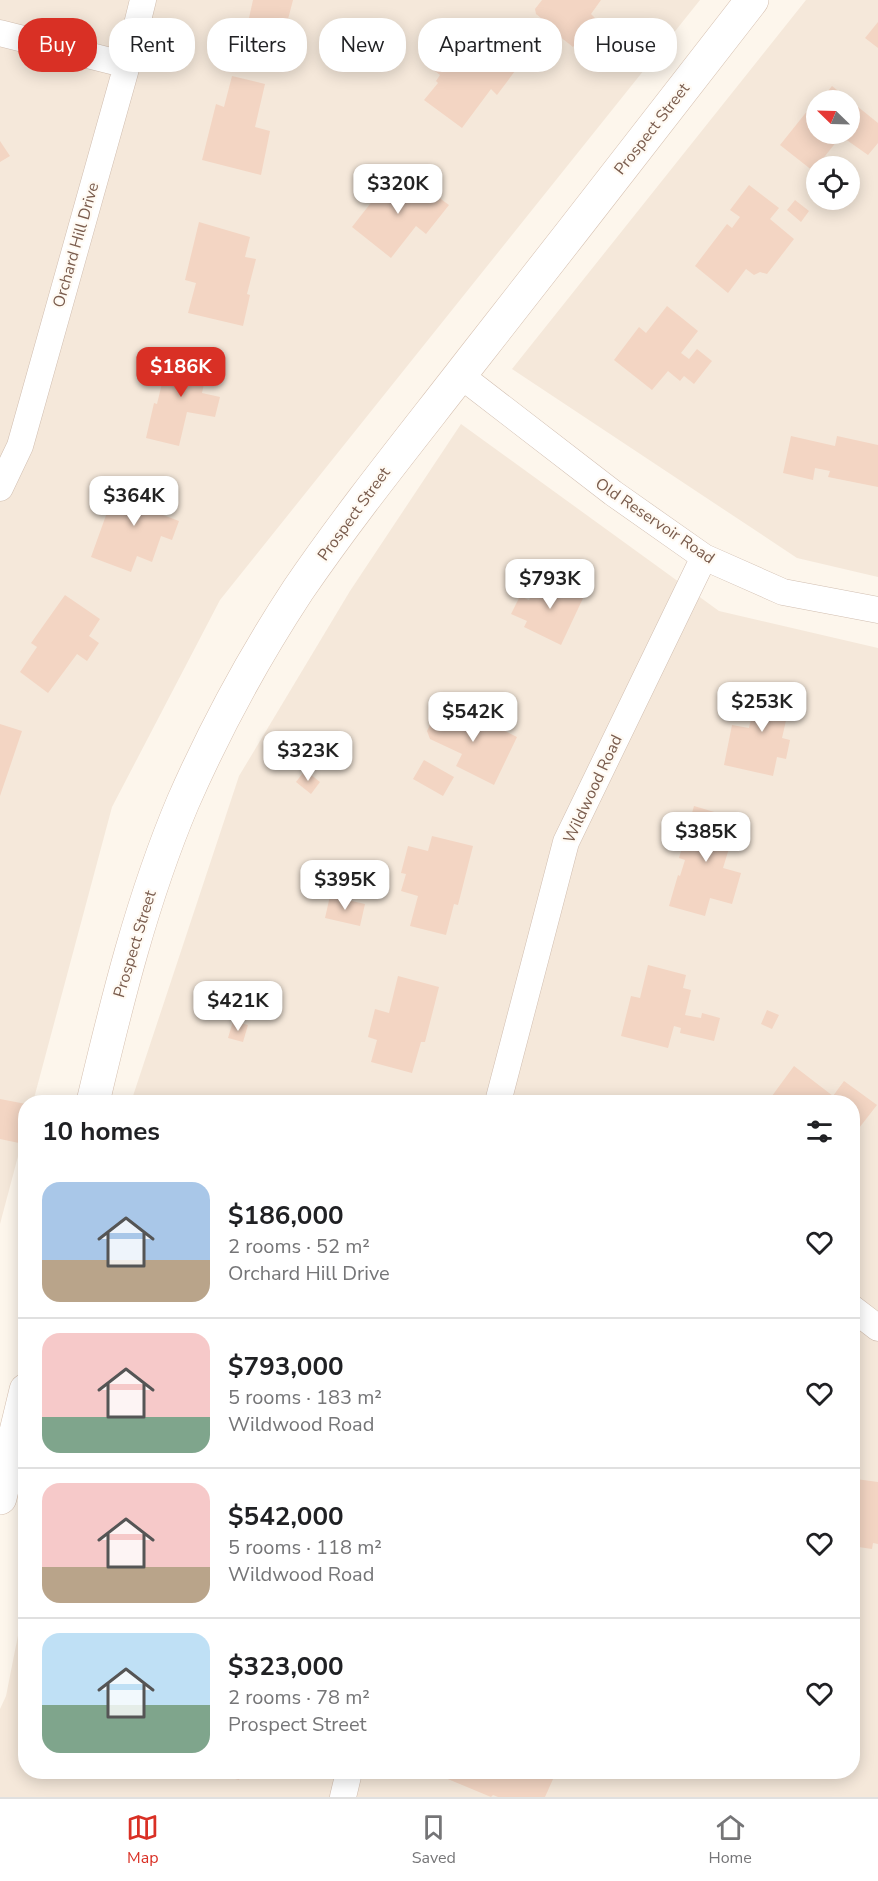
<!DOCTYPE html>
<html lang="en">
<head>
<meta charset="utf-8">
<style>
  :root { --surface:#fff; --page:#f2f2f2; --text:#202124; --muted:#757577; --line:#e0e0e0; --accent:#d93025 }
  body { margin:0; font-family:"Nunito Sans",sans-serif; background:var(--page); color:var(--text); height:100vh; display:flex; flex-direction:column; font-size:22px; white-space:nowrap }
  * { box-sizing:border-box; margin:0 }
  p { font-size:20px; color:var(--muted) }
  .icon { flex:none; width:33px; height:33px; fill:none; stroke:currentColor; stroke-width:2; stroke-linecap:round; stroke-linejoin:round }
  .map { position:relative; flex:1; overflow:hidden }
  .panel { position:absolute; left:18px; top:1095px; width:842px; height:684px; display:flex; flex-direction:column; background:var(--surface); border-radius:24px; box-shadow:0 3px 15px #0003 }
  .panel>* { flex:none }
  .banner { position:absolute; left:18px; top:18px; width:843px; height:54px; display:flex; gap:12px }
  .needle { width:39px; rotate:293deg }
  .buttons { position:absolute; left:806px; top:90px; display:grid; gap:12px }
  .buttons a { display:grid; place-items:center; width:54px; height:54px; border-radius:50%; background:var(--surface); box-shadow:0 3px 15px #0003; font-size:30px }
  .price { position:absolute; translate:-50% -51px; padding:0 14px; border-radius:12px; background:#fff; color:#222; font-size:20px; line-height:39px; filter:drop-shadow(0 2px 3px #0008) }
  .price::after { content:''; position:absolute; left:50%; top:36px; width:18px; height:14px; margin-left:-9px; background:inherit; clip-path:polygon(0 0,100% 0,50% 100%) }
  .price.selected { background:var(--accent); color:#fff }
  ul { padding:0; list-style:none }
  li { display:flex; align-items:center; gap:18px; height:150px; padding:0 24px }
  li+li { border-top:2px solid var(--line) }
  li span { display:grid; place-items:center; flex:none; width:168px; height:120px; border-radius:18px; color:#555 }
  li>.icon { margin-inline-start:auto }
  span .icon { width:72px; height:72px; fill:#fffc; stroke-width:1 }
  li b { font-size:26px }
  h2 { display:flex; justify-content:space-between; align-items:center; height:72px; padding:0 24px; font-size:26px }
  .tag { padding:0 21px; border-radius:24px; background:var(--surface); box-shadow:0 3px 15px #0003; font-size:21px; line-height:54px }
  .tag.selected { background:var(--accent); color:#fff }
  .dock { display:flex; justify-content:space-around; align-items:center; height:84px; border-top:2px solid var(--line); background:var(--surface); font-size:16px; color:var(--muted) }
  .dock a { display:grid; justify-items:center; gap:3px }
  .dock .selected { color:var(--accent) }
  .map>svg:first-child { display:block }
</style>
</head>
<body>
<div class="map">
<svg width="878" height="1797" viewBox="0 0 878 1797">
  <rect width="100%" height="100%" fill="#fdf6ec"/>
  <path fill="#f5e8da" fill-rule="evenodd" d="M0,0H700L220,600L112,807L33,1102H26L25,1130L0,1224Z
    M806,0H878V577L797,558L512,369ZM816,100H849V134H816ZM816,166H849V200H816Z
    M461,424L719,611L878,648V1797H0V1709L6,1696L25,1600L26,1772H852V1102H131L239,776L350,591Z"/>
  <path fill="#f3d5c3" d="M253,0H293L286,27L249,18Z
    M542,0H601L591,14L595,18L573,47L545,25L546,22L536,14L535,9Z
    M878,22V48L865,38Z
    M490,40L521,63L497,95L491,89L462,128L424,100L438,83L436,81L440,75L430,67L446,47L459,56L463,49L476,59Z
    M232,76L265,84L255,127L270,131L261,175L202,160L216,104L224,107Z
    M832,86L878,123V143L868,155L841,136L813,171L780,145L816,100V134H849V100H821Z
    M0,141L10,156L0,162Z
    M380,177L387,183L390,179L409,195L419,183L449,205L426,234L416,226L391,258L352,227L377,195L370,190Z
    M749,185L779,208L770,219L794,239L767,274L760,272L754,275L746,269L728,293L695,266L727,224L732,228L740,217L730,210Z
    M795,200L809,211L801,222L787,210Z
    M199,222L250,237L245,257L256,259L247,294L250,295L243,326L188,313L196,283L185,280Z
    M667,306L698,331L681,353L689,359L697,349L712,361L694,384L684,376L680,381L668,371L652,390L614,360L639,327L646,333Z
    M170,350L209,360L202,393L220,397L215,417L187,412L179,446L146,438L154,403L157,404Z
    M791,436L835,446L837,436L878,445V487L828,477L830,471L815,468L813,480L783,473Z
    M130,476L164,489L155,512L179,521L172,540L161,536L152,562L137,556L131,572L91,557L109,507L117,510Z
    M548,576L585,594L561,645L524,627L527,621L511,614L520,596L529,600L535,587L541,589Z
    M65,595L100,619L89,636L99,643L87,661L77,654L48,693L20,672L37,647L31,643Z
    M759,683L793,690L782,738L790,740L786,759L777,757L773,776L724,765L732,725L749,728Z
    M440,705L477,721L479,718L517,737L494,785L456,766L462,754L430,739L427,731Z
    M0,724L22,731L0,796Z
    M424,760L454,777L443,796L413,779Z
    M305,770L320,782L311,794L296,782Z
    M694,806L738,819L723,868L741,873L732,904L710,898L705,916L669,906L678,875L680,876L685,860L679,858Z
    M432,836L473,846L458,905L454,904L446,935L410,926L418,896L401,891L406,874L401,873L408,846L428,851Z
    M330,896L365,904L360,926L325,918Z
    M648,965L686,975L683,988L691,990L685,1015L701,1018L702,1013L720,1018L714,1041L680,1033L681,1028L674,1026L668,1048L621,1036L631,996L640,998Z
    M398,976L439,987L425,1042H421L412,1073L371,1062L377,1040L368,1037L375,1009L389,1013Z
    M767,1010L779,1015L772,1029L761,1024Z
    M233,1021L248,1025L243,1042L228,1038Z
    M794,1066L833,1096L844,1081L877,1105L852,1137V1102H773L769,1100Z
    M0,1099L26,1104L19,1143L0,1139Z
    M856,1479L878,1482V1544L873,1543L872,1549L852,1546V1507Z
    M220,1772H242L239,1780L219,1775Z
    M445,1772H551L548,1777L553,1779L545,1797H498L493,1795L491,1797L443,1777Z"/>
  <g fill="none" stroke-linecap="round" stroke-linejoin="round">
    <defs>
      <path id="minor" d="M0,33L127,65
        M460,375L613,493L704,557L783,592L878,610
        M0,488L20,446L127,65L143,0
        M498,1102L566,842L704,557
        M852,1308L878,1328
        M343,1797L349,1772"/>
      <path id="secondary" d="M93,1102C117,1001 142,899 183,802C215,729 254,657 298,590C352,511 413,436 471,361C565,241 659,120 752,0
        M0,1498L26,1390"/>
    </defs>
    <use href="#minor" stroke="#d1beb0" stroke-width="27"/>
    <use href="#secondary" stroke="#d6c0b0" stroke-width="34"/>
    <use href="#minor" stroke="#fff" stroke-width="26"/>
    <use href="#secondary" stroke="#fff" stroke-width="33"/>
  </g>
  <g text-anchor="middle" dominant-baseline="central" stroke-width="4.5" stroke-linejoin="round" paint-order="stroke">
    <g font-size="16" fill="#7a5c4d" stroke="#fffaf3">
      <text transform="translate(652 129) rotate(-52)">Prospect Street</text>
      <text transform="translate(76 245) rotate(-74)">Orchard Hill Drive</text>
      <text transform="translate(354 514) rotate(-54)">Prospect Street</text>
      <text transform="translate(655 521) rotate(34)">Old Reservoir Road</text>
      <text transform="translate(593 789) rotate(-65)">Wildwood Road</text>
      <text transform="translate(135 944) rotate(-73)">Prospect Street</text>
    </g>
  </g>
</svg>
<div class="buttons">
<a><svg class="needle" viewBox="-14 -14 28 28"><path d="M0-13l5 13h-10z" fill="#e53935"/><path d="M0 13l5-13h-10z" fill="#757577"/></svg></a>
<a><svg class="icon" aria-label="locate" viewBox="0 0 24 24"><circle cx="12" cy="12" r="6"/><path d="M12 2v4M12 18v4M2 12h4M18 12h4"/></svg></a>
</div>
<b class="price" style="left:398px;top:215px">$320K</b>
<b class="price selected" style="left:181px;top:398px">$186K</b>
<b class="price" style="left:134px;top:527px">$364K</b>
<b class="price" style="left:550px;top:610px">$793K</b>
<b class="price" style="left:762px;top:733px">$253K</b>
<b class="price" style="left:473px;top:743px">$542K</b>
<b class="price" style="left:308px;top:782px">$323K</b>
<b class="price" style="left:706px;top:863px">$385K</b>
<b class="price" style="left:345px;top:911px">$395K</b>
<b class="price" style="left:238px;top:1032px">$421K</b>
<div class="banner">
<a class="tag selected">Buy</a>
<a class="tag">Rent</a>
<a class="tag">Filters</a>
<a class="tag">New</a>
<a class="tag">Apartment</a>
<a class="tag">House</a>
</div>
<section class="panel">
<h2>10 homes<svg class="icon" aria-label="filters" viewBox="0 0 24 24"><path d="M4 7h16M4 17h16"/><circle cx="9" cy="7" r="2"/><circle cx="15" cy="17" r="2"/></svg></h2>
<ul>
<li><span style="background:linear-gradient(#a9c7e8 65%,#b9a48a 0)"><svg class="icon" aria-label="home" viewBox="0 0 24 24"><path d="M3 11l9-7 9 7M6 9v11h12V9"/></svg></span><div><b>$186,000</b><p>2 rooms · 52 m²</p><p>Orchard Hill Drive</p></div><svg class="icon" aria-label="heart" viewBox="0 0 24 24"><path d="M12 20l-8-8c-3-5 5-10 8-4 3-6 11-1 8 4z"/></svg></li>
<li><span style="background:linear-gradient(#f6c9c9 70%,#7fa58c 0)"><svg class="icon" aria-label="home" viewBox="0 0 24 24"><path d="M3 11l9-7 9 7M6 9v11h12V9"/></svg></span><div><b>$793,000</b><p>5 rooms · 183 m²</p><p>Wildwood Road</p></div><svg class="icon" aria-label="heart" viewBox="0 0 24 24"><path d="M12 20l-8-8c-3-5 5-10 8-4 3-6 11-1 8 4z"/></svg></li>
<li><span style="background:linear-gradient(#f6c9c9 70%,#b9a48a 0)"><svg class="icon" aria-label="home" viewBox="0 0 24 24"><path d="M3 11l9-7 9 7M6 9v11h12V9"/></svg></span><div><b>$542,000</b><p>5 rooms · 118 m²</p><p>Wildwood Road</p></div><svg class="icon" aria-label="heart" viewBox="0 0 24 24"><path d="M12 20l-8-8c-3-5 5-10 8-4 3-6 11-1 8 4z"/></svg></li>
<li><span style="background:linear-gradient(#bfe0f5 60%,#7fa58c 0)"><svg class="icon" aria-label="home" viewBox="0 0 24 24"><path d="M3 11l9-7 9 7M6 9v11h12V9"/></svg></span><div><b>$323,000</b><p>2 rooms · 78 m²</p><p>Prospect Street</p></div><svg class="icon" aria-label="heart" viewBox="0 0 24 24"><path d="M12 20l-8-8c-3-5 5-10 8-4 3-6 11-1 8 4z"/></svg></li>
</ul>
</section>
</div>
<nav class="dock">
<a class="selected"><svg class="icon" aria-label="map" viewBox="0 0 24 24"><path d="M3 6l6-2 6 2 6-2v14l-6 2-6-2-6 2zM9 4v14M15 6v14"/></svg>Map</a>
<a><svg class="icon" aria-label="saved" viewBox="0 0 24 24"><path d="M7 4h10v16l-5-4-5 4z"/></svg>Saved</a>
<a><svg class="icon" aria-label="home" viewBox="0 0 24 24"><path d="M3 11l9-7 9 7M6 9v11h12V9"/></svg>Home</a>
</nav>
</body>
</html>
